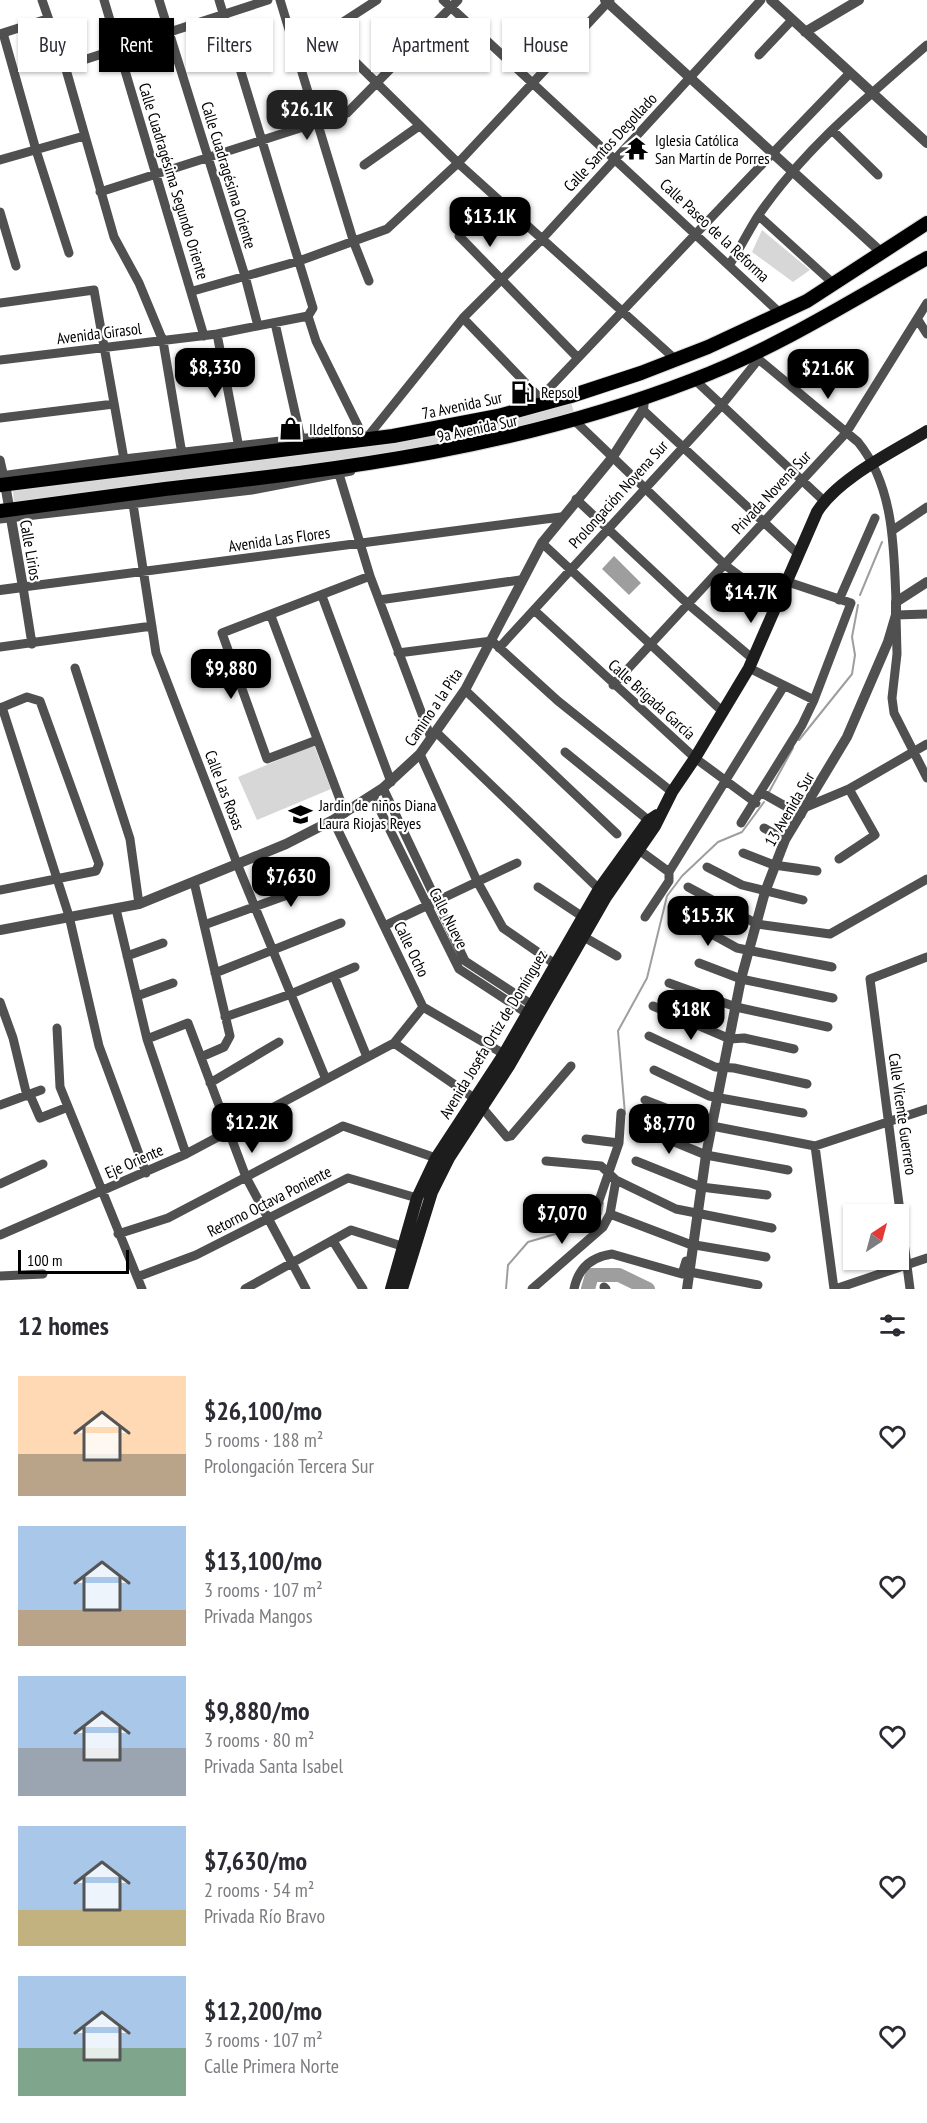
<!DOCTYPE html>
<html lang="en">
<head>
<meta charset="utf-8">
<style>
  :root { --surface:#fff; --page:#f7f7f7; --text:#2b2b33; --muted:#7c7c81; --accent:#000 }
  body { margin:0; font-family:"PT Sans Narrow",sans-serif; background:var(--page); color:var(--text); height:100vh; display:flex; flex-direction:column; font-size:22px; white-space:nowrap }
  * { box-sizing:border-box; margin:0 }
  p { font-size:20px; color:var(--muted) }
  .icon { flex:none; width:33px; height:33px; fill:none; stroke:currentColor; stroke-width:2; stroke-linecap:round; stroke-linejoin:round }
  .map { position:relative; height:1289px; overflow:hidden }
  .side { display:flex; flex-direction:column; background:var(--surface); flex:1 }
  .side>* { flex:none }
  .guide { position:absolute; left:18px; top:18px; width:600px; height:54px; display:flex; gap:12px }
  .needle { width:39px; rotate:36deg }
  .controls { position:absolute; left:843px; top:1204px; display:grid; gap:12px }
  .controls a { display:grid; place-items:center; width:66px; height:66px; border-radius:0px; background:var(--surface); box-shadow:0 2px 4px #0004; font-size:30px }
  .scale { position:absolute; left:18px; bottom:15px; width:111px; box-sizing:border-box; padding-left:6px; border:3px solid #000; border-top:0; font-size:16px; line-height:21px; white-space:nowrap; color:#000; -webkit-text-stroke:4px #fff; paint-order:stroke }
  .price { position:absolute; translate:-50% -51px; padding:0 14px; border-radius:12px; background:var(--accent); color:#fff; font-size:20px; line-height:39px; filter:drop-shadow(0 2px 3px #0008) }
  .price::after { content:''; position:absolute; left:50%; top:36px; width:18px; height:14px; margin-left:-9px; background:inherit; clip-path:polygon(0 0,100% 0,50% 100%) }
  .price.on { background:#222; color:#fff }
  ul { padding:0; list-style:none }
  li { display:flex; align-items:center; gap:18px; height:150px; padding:0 18px }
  li span { display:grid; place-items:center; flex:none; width:168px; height:120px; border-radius:0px; color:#555 }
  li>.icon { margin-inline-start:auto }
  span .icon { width:72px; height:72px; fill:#fffc; stroke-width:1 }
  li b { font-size:26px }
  h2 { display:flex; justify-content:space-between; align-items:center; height:72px; padding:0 18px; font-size:26px }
  .pill { padding:0 21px; border-radius:0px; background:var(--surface); box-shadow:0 2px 4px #0004; font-size:21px; line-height:54px }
  .pill.on { background:var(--accent); color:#fff }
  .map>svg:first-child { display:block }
</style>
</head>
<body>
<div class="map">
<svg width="927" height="1289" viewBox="0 0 927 1289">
  <rect width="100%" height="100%" fill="#fff"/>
  <path fill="#d7d7d7" d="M762,230L810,270L793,282L752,252Z
    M571,402L575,416L435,449L14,504L13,490L393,443L495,423Z
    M314,745L331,789L257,820L238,777Z"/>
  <path fill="#9e9e9e" d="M614,556L641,583L629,595L602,569Z"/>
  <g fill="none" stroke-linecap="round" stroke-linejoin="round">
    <path stroke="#9e9e9e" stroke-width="2" d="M860,595L882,542
      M799,740L852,674L855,655L852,637L858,605
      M769,792L793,748
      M625,1114L618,1031L647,978L667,896L682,876L718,842L742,832L764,802
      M506,1289L508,1265L528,1242L593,1223L601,1214L603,1203"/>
    <path stroke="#9e9e9e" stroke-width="14" d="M588,1289L592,1275H619L648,1289"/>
    <defs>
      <path id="primary" d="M0,485L393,436L498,416L571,396L641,373L708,347L807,301L927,223
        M0,511C55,504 110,496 165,489C351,468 517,448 693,380C775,349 851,301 927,258"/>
    </defs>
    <use href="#primary" stroke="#dbdbdb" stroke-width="16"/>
    <path stroke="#505050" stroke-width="9" d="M42,0L65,66L114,237L139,283L163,341L182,454
      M104,0L204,336
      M159,0L245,276L258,326
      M219,0L313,308L308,316L316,341L365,440
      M280,0L354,243L369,281
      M377,0L326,33L458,163L675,359
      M443,0L780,313
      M3,33L36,150L69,253
      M0,34L47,19
      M759,55L792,20
      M65,66L268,0
      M833,131L878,175
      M0,160L84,136
      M364,165L419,126
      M100,192L347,113L458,0
      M0,212L16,266
      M759,216L835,285
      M459,236L578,358
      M730,264C740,248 748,232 758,216C803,150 867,97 927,45
      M193,291L299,261L387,229L458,163L610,0
      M0,303L94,290L125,465
      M463,318L540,398
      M918,320L927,334
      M275,323L301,439
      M217,334L240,453
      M756,357L858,442C894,486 894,548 896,602
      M0,360L217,334L308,316
      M695,380L824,501
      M541,403L540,398C643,290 745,181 849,74
      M643,410L797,553
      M0,418L114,404
      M575,421L725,565L776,603
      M365,440L463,318L542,239L761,0
      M0,460L5,482
      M339,474L370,576L431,738
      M0,476L124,459L350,433L362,439
      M576,499L688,604L753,659
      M133,504L156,653L238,866L325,1077
      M0,519L252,490L351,471
      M893,530L927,507
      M542,543L723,712
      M322,596L391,782
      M379,600L520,580
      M839,600L875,518
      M534,610L695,758L756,803
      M927,614L896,615L897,654L892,698L894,713L927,778
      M271,616L345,813
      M32,644L23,587L561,517
      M0,647L152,626
      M499,648L721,406L758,360
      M398,653L492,641L558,701L672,792
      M75,668L130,839L139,904
      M749,668L814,700
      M613,685L846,433L927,303
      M465,690L617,834
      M2,707L69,916L99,1046L146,1173
      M0,708L27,697L40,701L99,864L96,871L0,890
      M436,732L599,889
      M317,740L267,759L222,633L370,576
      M565,752L653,824
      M420,754L477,881L503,928L555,964
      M383,788L465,961L537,1008
      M762,793L801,815
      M373,796L459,969L531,1016
      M806,807L849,789L927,744
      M333,820L423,1007L504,1054
      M741,823L802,725L814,700L851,603L785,581
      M764,828L785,840
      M639,850L669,872
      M743,853L774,865L817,871
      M839,859L875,835L849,789
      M707,867L742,885L803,900
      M194,882L230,1036L224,1047L201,1057
      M538,887L583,917
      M688,887L757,924L830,934L927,879
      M116,909L147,1039L186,1154
      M679,916L737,948L832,967
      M645,917L669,881V872L784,686
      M204,925L318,884
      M384,926L517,863
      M584,937L617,956
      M127,956L163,943
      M699,963L741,979L833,998
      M215,973L341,923
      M334,976L367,1057
      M669,983L736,1007L828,1027
      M137,996L173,983
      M0,1002L13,1038L27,1096
      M653,1006L730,1039L744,1038L794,1049
      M225,1017L291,994L355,967
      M57,1028L60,1087L142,1289
      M649,1036L715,1067L734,1068L807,1084
      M147,1039L188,1023L246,1177L306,1289
      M394,1043L474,1098L507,1137L511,1136L571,1066
      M654,1070L709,1096L803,1113
      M210,1083L279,1042
      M30,1095L40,1118L68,1107
      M645,1100L712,1126L815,1146L927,1109
      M0,1105L41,1090
      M643,1129L706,1155L788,1170
      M586,1139L619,1143
      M815,1146L834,1289
      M546,1161L601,1166L616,1180L676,1209L772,1228
      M636,1161L701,1187L767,1195
      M0,1184L43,1164
      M595,1212L619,1143L621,1113
      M610,1214L689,1244L766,1257
      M118,1234L168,1218L343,1126L436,1158
      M0,1235L186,1154L394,1043L423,1007
      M333,1241L363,1289
      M690,1272L758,1285
      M0,1276L43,1274
      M137,1277L196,1255L348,1178L417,1198
      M604,1287L606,1289
      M245,1289L351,1230L408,1248
      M532,1289L603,1227L610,1214L616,1180
      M574,1289C578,1269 591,1257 612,1254L682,1274L686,1261
      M835,1289L927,1258
      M910,1289L870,979L927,957"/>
    <path stroke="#505050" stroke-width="10" d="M605,0L882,253
      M771,0L927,143
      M805,32L859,0
      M0,590L23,587L5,484
      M0,930L139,904L286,844L333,820L383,788L420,754L465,690L542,543L612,458L643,410L644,399
      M687,1289L706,1155L741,979L765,892L785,840L847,737L888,642L896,615V602L927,582"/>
    <path stroke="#1d1d1d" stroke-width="12" d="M391,1289L417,1198L436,1158L504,1054L599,889L648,821L657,815
      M402,1289L432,1192L449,1158L509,1066L606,897L655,826L672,792L695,758L749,668L817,512C838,478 893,452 927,431"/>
    <use href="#primary" stroke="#000" stroke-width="14"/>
  </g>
  <defs>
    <symbol id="temple-bare" viewBox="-9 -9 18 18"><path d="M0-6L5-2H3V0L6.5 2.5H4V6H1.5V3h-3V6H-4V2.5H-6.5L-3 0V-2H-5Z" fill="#000" stroke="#fff" stroke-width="2.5" paint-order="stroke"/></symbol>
    <symbol id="fuel-bare" viewBox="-9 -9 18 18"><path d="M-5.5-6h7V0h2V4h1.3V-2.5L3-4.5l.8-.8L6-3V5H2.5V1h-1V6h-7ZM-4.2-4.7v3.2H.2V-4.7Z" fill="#000" stroke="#fff" stroke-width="2.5" paint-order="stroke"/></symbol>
    <symbol id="shop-bare" viewBox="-9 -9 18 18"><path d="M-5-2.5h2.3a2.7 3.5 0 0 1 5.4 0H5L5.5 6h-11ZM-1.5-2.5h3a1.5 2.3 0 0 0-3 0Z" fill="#000" stroke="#fff" stroke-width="2.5" paint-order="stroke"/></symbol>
    <symbol id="school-bare" viewBox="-9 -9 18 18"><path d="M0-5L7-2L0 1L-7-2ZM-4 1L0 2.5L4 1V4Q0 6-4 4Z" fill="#000" stroke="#fff" stroke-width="2.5" paint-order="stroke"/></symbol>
  </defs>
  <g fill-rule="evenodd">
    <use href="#temple-bare" x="620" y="132" width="33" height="33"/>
    <use href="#fuel-bare" x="506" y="376" width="33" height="33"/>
    <use href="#shop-bare" x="274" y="412" width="33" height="33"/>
    <use href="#school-bare" x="284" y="798" width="33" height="33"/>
  </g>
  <g text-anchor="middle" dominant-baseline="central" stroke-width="4.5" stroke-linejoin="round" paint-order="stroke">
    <g font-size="16" fill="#000" stroke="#fff" text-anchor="start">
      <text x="655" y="140">Iglesia Católica<tspan x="655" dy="18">San Martín de Porres</tspan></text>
      <text x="541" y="392">Repsol</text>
      <text x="309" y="429">Ildelfonso</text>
      <text x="319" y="805">Jardin de niños Diana<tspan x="319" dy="18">Laura Riojas Reyes</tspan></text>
    </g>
    <g font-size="16" fill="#000" stroke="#fff">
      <text transform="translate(610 142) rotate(-47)">Calle Santos Degollado</text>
      <text transform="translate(229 175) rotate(73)">Calle Cuadragésima Oriente</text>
      <text transform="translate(174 181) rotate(73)">Calle Cuadragésima Segundo Oriente</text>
      <text transform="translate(715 230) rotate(43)">Calle Paseo de la Reforma</text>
      <text transform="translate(99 333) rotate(-7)">Avenida Girasol</text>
      <text transform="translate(462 405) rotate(-12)">7a Avenida Sur</text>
      <text transform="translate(477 428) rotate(-12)">9a Avenida Sur</text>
      <text transform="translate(771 492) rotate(-47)">Privada Novena Sur</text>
      <text transform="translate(618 494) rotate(-48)">Prolongación Novena Sur</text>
      <text transform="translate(279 539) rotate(-8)">Avenida Las Flores</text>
      <text transform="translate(31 550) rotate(80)">Calle Lirios</text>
      <text transform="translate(652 699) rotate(42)">Calle Brigada García</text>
      <text transform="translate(433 707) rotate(-56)">Camino a la Pita</text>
      <text transform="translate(225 790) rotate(69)">Calle Las Rosas</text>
      <text transform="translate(789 809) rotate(-60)">13 Avenida Sur</text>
      <text transform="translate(449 918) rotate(63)">Calle Nueve</text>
      <text transform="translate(412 949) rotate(64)">Calle Ocho</text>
      <text transform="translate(493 1034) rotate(-59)">Avenida Josefa Ortiz de Domínguez</text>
      <text transform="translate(903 1114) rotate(82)">Calle Vicente Guerrero</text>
      <text transform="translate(134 1161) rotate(-24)">Eje Oriente</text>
      <text transform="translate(269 1201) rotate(-27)">Retorno Octava Poniente</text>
    </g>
  </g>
</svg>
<div class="controls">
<a><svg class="needle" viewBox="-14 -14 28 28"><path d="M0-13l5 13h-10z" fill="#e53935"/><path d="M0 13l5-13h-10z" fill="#7c7c81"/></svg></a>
</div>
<div class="scale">100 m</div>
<b class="price on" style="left:307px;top:141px">$26.1K</b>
<b class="price" style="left:490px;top:248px">$13.1K</b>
<b class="price" style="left:215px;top:399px">$8,330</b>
<b class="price" style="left:828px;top:400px">$21.6K</b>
<b class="price" style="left:751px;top:624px">$14.7K</b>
<b class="price" style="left:231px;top:700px">$9,880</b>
<b class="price" style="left:291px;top:908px">$7,630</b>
<b class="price" style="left:708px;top:947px">$15.3K</b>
<b class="price" style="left:691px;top:1041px">$18K</b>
<b class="price" style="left:252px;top:1154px">$12.2K</b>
<b class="price" style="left:669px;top:1155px">$8,770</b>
<b class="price" style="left:562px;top:1245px">$7,070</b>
<div class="guide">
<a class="pill">Buy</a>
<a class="pill on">Rent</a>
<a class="pill">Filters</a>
<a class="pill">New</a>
<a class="pill">Apartment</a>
<a class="pill">House</a>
</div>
</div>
<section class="side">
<h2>12 homes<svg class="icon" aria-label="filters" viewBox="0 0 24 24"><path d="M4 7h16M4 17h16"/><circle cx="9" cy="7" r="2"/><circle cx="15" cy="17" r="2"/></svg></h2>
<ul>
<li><span style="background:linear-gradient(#ffd9b3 65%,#b9a48a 0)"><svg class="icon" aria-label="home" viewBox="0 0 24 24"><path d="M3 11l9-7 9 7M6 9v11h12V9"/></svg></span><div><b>$26,100/mo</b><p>5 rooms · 188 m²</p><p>Prolongación Tercera Sur</p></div><svg class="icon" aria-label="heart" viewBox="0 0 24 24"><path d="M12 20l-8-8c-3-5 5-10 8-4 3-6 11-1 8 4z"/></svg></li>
<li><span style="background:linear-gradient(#a9c7e8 70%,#b9a48a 0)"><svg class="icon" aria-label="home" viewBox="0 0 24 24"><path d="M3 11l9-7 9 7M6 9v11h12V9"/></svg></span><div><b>$13,100/mo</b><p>3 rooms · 107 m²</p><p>Privada Mangos</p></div><svg class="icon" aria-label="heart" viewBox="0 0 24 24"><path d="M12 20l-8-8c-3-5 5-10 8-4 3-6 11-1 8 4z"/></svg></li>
<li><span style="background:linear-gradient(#a9c7e8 60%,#9aa5b1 0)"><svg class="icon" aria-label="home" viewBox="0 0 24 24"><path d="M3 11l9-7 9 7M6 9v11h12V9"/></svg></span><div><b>$9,880/mo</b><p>3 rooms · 80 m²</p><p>Privada Santa Isabel</p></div><svg class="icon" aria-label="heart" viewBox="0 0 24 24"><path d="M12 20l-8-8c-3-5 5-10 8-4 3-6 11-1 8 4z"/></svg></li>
<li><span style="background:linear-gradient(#a9c7e8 70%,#c2b280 0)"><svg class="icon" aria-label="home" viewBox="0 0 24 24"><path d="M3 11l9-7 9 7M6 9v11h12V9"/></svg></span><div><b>$7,630/mo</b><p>2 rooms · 54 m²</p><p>Privada Río Bravo</p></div><svg class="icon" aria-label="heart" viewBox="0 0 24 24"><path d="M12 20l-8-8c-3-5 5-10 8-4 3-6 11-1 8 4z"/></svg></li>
<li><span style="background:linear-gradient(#a9c7e8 60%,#7fa58c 0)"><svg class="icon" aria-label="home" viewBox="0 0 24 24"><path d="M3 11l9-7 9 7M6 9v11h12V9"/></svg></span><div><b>$12,200/mo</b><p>3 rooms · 107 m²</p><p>Calle Primera Norte</p></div><svg class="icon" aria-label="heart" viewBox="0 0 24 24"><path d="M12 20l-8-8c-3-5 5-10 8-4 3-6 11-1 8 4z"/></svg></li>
</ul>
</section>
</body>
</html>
